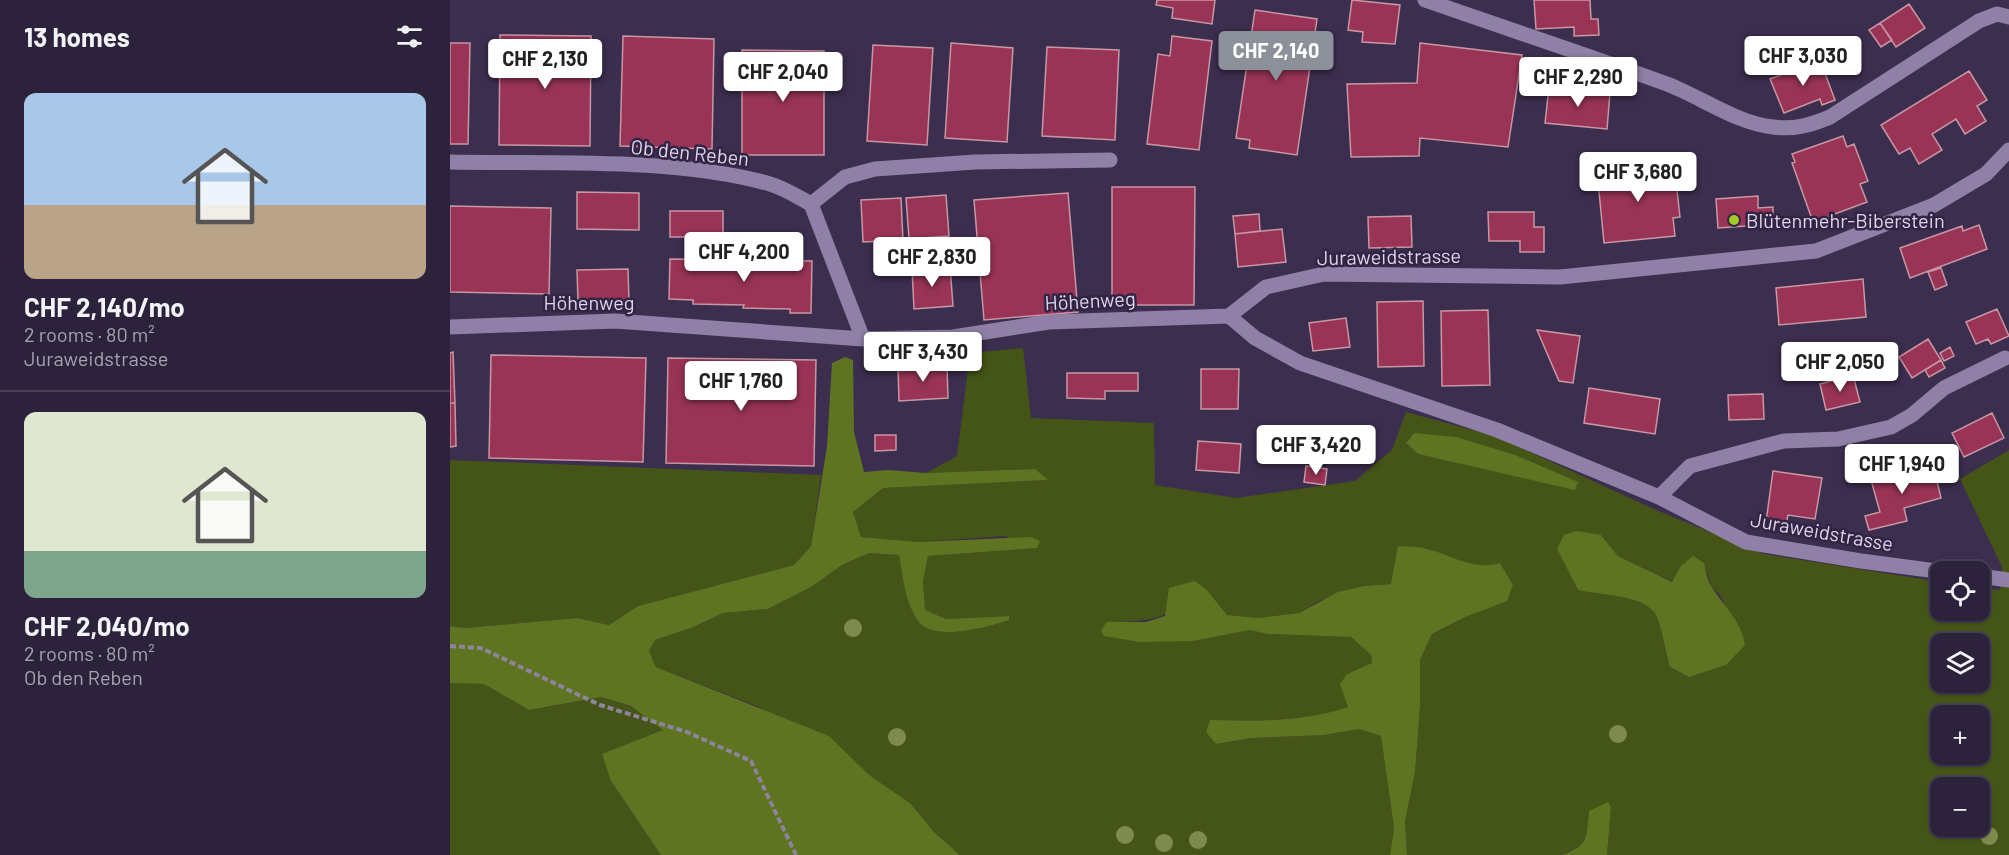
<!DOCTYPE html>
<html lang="en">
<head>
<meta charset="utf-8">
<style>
  :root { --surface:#2d223b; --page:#392f46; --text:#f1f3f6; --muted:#a7a4af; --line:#483f55; --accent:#8c9099 }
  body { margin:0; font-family:Barlow,sans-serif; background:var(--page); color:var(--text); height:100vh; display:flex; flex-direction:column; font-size:22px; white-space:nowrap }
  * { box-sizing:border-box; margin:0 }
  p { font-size:20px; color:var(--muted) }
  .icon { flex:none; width:33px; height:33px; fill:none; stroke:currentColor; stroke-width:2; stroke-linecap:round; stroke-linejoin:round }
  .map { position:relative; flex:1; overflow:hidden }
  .panel { display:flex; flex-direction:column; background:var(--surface); width:450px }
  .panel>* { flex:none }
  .controls { position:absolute; left:1480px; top:561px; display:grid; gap:12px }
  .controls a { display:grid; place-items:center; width:60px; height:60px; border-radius:12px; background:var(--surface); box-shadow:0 2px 4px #0004,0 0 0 2px var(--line); font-size:30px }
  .price { position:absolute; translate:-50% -51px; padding:0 14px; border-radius:6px; background:#fff; color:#222; font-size:20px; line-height:39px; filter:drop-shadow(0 2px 3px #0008) }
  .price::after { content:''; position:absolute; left:50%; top:36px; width:18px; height:14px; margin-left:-9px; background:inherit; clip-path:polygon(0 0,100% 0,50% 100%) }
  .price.active { background:var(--accent); color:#fff }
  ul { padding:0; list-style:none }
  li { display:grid; align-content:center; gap:12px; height:318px; padding:0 24px }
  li+li { border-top:2px solid var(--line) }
  li span { display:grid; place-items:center; height:186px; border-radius:12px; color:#555 }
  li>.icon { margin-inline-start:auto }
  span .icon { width:108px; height:108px; fill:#fffc; stroke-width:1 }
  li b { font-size:26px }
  h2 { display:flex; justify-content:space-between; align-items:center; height:72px; padding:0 24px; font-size:26px }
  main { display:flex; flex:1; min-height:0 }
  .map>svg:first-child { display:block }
</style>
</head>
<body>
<main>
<section class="panel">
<h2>13 homes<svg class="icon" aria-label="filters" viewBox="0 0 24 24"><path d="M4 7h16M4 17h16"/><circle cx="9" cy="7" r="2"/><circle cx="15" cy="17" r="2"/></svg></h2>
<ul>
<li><span style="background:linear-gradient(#a9c7e8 60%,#b9a48a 0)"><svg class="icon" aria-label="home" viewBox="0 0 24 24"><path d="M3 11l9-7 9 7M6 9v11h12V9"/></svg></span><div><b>CHF 2,140/mo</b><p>2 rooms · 80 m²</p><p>Juraweidstrasse</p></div></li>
<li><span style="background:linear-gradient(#dfe7d0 75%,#7fa58c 0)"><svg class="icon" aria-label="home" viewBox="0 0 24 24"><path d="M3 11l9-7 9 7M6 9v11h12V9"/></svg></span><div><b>CHF 2,040/mo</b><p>2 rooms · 80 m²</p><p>Ob den Reben</p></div></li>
</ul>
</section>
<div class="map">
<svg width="1559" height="855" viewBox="0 0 1559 855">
  <rect width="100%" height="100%" fill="#3c2e4f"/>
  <path fill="#455517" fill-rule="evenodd" d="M573,348L581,418L704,423L705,485L786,498L905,481L942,450L956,412L1045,436L1206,510L1314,554L1491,582V610H1530V588L1550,590L1552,567L1510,479L1559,450V855H1157L1161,807L1139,811C1136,838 1139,845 1111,855H957L955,821L965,772L970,707V660L982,634L1015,617L1063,585L1050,563C1024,571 1000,558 976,548L941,584L914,586L869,601L849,613L808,618L777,615L757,590C714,617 709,622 658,622L743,641L800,630L817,634L901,637L921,655L922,663L897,674L899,707C853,722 808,721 760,720L767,744L801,738L874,735L909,729L931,736L944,828L940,855H510L484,832L460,803L419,775L309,707L206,667L199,651L205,640L241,628L273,613L318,609L361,587L392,565L419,553L449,555C453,577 455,604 469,622C484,642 539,627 559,620L558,616L496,619L475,610L473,581L478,556L587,548L554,536L469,542L411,537L403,512L433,488L597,480L585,469L476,473L507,456L520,353ZM964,433L1104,472L1127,482L1125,489L968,454L956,443ZM1151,535L1168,556L1223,582L1231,566L1254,563L1261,586L1270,595L1276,607V665L1239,677L1220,667C1216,654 1211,621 1204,612C1190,595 1150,595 1128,590L1107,549ZM1491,644H1530V682H1491ZM1491,716H1530V754H1491ZM1491,788H1530V826H1491Z
    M0,460L371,475L361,546L344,565L188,606L159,625L127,618L15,628L0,626Z
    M0,683L34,684L79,710L151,697L181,706L214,730L161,781L211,855H0Z"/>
  <path fill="#5e7421" d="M395,357L403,360L404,432L414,472L438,470L476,473L585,469L598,480L433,488L403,512L411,537L469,542L581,537L590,541L587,548L478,556L473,581L475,610L496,619L559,616V620C539,627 484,642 469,622C455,604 453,577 449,555L419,553L392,565L361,587L318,609L273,613L241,628L205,640L199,651L206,667L379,736L419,775L460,803L484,832L510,855H211L161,781L152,754L213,730L181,706L151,697L79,710L34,684L0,683V626L15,628L127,618L159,625L188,606L344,565L361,546L377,446L382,363Z
    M964,433L1006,437L1065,455L1128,482L1125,490L968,454L956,443Z
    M1126,531L1151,535L1168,556L1222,582L1231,566L1243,556L1254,563C1256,570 1257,580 1261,586C1273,605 1292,622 1295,645L1276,665L1239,677L1220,667C1216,654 1211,621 1204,612C1190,595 1150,595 1128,590L1107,549L1114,535Z
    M948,546C957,547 968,546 977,549C1002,555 1022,571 1050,563L1063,585L1057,601L1015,617L982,634L970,660V707L965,772L955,821L957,855H940L944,828L931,736L909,729L874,735L801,738L766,744L756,732L760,720C807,721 853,722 898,707L890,684L897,674L922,663L921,655L901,637L817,634L800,630L743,641L690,642L654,636L651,630L657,622H696L715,616L719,588L745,581L757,590L777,615L808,618L849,613L888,592L914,586L941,584Z
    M1158,802L1161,807L1157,855H1112C1139,845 1136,838 1139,811Z"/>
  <path fill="#993457" stroke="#c897a3" stroke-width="1.5" d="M707,0H765L762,24L722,18L723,8L706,5Z
    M902,0L950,5L945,44L912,42L913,32L898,30Z
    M1084,0H1140L1141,19H1148L1149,35L1124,36V27L1086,29Z
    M1459,4L1475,28L1446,47L1430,23Z
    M805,10L867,19L847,155L799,148L800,140L786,138Z
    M1430,23L1442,40L1431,47L1419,30Z
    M50,35L141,36L140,146L49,145Z
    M173,36L264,39L262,149L170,146Z
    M722,36L762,41L749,150L697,144L708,54L720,56Z
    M0,43H20L18,144H0Z
    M501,43L563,48L557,142L495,138Z
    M970,43L1072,55L1058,147L970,138L969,156L901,157L897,84L967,83Z
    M423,45L483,48L477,145L417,141Z
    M597,47L669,50L665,140L592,136Z
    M292,50L374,51V155H292Z
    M1370,60L1385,100L1372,105L1370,99L1334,113L1320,79Z
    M1519,71L1537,100L1527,106L1536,121L1515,134L1506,119L1482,134L1492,150L1469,164L1460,148L1449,154L1431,125Z
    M1099,87L1160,93L1157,129L1095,123Z
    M1393,136L1397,147L1404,144L1418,181L1410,184L1417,202L1363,222L1342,163L1345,162L1342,154Z
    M1224,163L1230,217L1223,218L1225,236L1154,243L1147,171Z
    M662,187H745L744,305H662Z
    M127,192L189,193V230L127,229Z
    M618,193L628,312L534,320L524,200Z
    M496,195L499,236L459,239L456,198Z
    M1308,196V208L1323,207V218L1310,219V225L1268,228L1266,199Z
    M451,198L453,240L413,242L411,200Z
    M0,206L101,208L99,294L0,292Z
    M220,211H273V237H220Z
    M1038,212H1084V227H1094V252H1070V241H1039Z
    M809,214L810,231L785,234L783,216Z
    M961,216L962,247L919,248L918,217Z
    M1529,225L1537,249L1460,278L1450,248L1512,226L1513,231Z
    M832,229L836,262L788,267L785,234Z
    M220,259L362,261L361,313H340V309L293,308L294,305L243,304V300L219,299Z
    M500,266L503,306L464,309L462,269Z
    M1491,268L1497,285L1485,290L1478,272Z
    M178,269L179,301H128L127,270Z
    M1413,279L1416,317L1329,325L1326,288Z
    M973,301L974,366L928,367L927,302Z
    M1547,309L1559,336L1541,344L1538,339L1526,344L1516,322Z
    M1038,310L1040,385L992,386L991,311Z
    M896,318L900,347L863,351L859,323Z
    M1087,330L1130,336L1123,383L1109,381Z
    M1478,339L1491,360L1462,378L1449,357Z
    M1500,347L1504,356L1494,361L1490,353Z
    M3,352L5,403H0V353Z
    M41,355L196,358L193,462L39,458Z
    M218,358L366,360L364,466L216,463Z
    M1491,360L1495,368L1479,377L1475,370Z
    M497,366L498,398L449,401L448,367Z
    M751,369H789L788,409H751Z
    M617,373H688V391H655V399L617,398Z
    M1403,375L1410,402L1376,410L1370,384Z
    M1139,388L1210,399L1205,434L1134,423Z
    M1313,394L1314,419L1279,420L1278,395Z
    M0,403H5L6,446L0,447Z
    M1542,413L1554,438L1514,457L1502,433Z
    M425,435H446V450L425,451Z
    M748,441L791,444L789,473L746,470Z
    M1483,464L1491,498L1454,508L1457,521L1419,530L1415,516L1430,512L1421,480Z
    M856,466L877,469L875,485L854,482Z
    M1323,471L1372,478L1365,519L1338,515L1336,525L1316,522Z"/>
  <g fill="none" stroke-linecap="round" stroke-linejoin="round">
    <path stroke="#8e849e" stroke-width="4" stroke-dasharray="6 3" stroke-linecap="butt" d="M0,646L31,648L150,705L237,732L301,761L346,855"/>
    <path stroke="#9080a7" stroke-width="15" d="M975,0C1055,28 1137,55 1217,84C1251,97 1286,123 1323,127C1344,130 1361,125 1380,117L1529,21L1547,14L1559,17
      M0,162C101,164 224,157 320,184C334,188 348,197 361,204L413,339
      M361,204L395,177L425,169L525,162L660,160
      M779,316L816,287L874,274L1110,277L1366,251L1484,205L1536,174L1559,150
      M779,316L805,338L850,363L1047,430L1209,497L1296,542L1411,561L1494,572
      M0,327L165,321L413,339L503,337L599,322L779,316
      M1209,497L1240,466L1334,441L1388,439L1441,427L1462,415L1494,388L1555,358
      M1530,576L1559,580"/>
  </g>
  <g fill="#7d8c4e">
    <circle cx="403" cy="628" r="9"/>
    <circle cx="1168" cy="734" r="9"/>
    <circle cx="447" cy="737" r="9"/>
    <circle cx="675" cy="835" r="9"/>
    <circle cx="1539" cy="836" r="9"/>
    <circle cx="748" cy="840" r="9"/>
    <circle cx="714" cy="843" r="9"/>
  </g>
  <circle fill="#a3c927" stroke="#322444" stroke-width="2" cx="1284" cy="220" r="6"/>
  <g text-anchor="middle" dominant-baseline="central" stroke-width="5" stroke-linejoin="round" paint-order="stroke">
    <g font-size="20" fill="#ded6eb" stroke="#322444">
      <text transform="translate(240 152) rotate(6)">Ob den Reben</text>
      <text transform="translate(939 256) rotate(-1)">Juraweidstrasse</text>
      <text transform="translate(640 300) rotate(-3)">Höhenweg</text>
      <text x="139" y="302">Höhenweg</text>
      <text transform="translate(1372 531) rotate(10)">Juraweidstrasse</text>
    </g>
    <g font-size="20" fill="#ded6eb" stroke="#322444" text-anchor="start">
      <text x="1296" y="220">Blütenmehr-Biberstein</text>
    </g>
  </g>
</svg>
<div class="controls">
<a><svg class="icon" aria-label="locate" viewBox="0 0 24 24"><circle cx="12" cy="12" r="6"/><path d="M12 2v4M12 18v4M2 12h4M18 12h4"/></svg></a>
<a><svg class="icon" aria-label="layers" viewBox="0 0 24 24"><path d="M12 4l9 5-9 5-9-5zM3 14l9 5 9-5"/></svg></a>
<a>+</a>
<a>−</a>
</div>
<b class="price active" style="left:826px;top:82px">CHF 2,140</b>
<b class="price" style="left:1353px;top:87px">CHF 3,030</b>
<b class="price" style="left:95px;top:90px">CHF 2,130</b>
<b class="price" style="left:333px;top:103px">CHF 2,040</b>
<b class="price" style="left:1128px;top:108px">CHF 2,290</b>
<b class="price" style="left:1188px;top:203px">CHF 3,680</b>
<b class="price" style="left:294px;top:283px">CHF 4,200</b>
<b class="price" style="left:482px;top:288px">CHF 2,830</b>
<b class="price" style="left:473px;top:383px">CHF 3,430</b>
<b class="price" style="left:1390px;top:393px">CHF 2,050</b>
<b class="price" style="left:291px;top:412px">CHF 1,760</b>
<b class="price" style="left:866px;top:476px">CHF 3,420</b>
<b class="price" style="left:1452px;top:495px">CHF 1,940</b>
</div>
</main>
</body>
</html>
